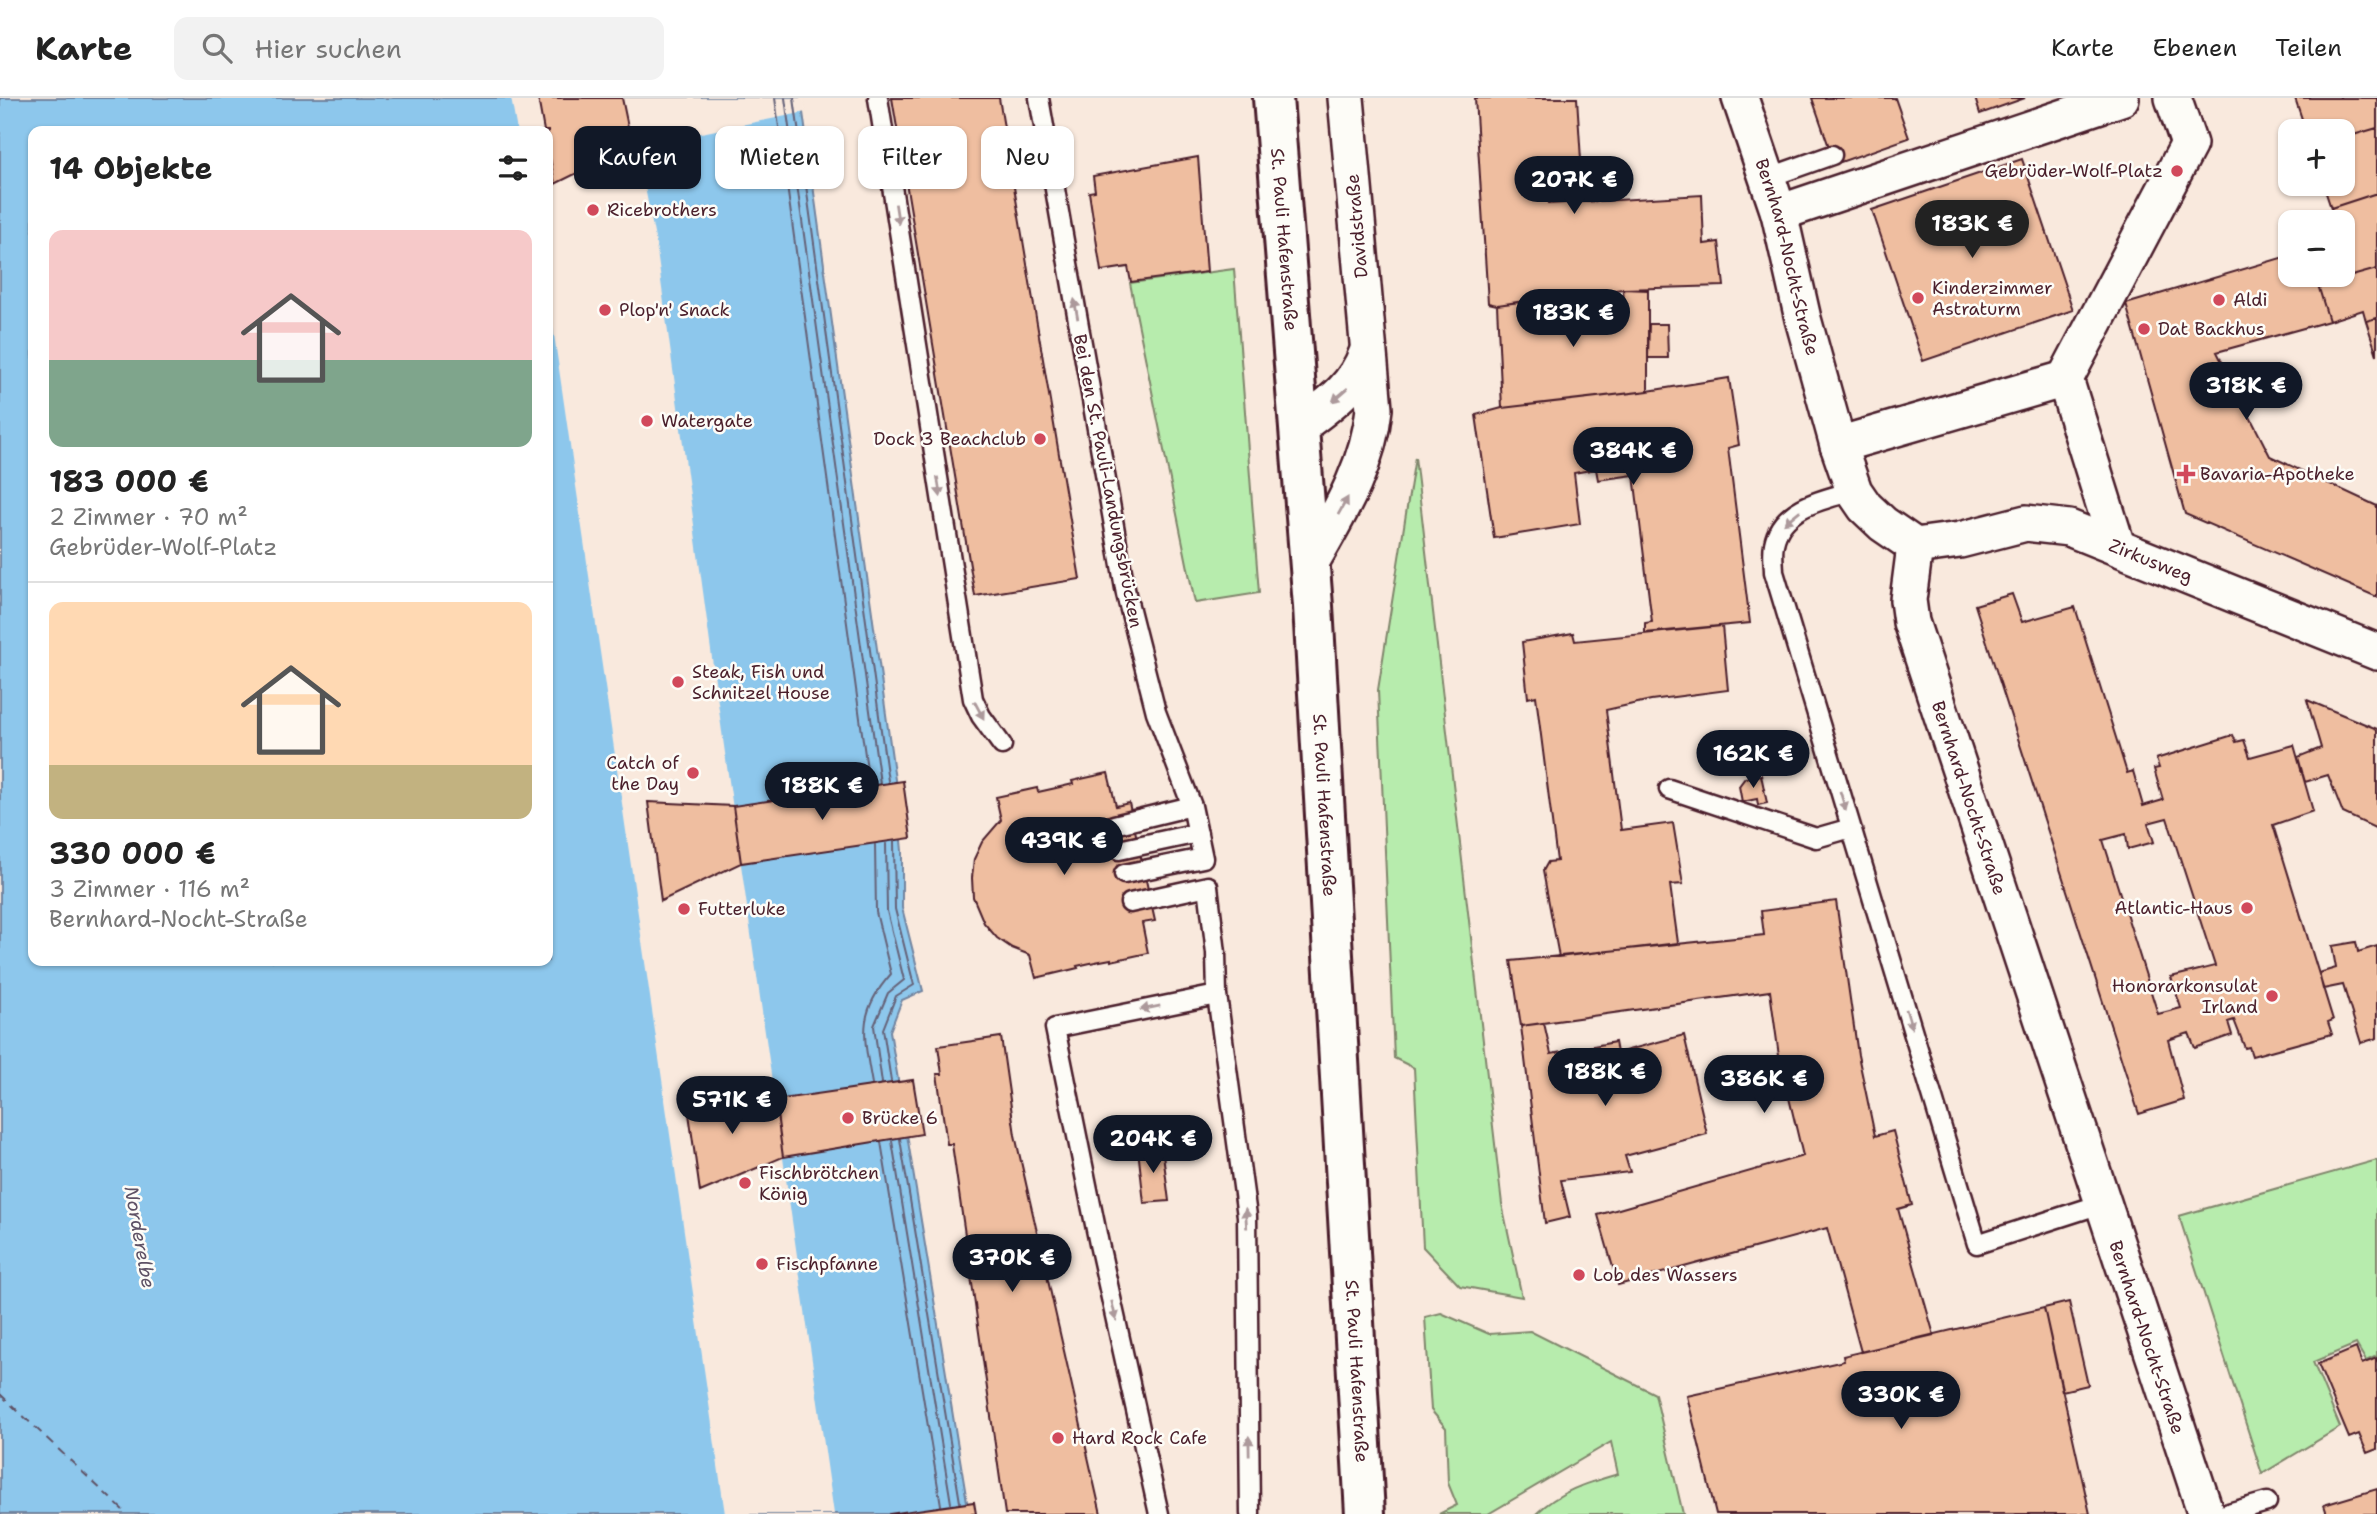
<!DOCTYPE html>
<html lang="de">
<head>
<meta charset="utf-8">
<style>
  :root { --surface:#fff; --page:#f2f2f2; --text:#222; --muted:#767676; --line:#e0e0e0; --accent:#111827 }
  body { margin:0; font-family:"Shantell Sans",sans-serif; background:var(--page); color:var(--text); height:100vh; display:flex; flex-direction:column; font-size:26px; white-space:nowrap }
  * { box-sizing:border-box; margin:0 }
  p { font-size:23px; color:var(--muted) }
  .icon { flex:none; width:38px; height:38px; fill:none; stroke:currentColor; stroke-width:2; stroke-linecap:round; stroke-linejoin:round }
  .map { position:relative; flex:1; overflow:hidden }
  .side { position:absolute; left:28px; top:28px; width:525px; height:840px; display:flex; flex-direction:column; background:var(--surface); border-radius:14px; box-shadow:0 2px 5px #0004 }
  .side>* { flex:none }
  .hud { position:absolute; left:574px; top:28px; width:665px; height:63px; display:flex; gap:14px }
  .tools { position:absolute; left:2278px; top:21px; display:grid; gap:14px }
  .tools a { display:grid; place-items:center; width:77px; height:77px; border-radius:14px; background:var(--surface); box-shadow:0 2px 5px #0004; font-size:35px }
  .price { position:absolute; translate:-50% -60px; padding:0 16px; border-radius:24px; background:var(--accent); color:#fff; font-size:23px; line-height:46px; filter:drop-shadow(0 2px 4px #0008) }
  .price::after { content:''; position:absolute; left:50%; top:42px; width:21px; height:16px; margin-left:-10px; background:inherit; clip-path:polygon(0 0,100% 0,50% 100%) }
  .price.active { background:#222; color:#fff }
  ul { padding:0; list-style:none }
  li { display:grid; align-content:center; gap:14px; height:371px; padding:0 21px }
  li+li { border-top:2px solid var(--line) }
  li span { display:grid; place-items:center; height:217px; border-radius:14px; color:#555 }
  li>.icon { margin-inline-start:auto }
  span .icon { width:126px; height:126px; fill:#fffc; stroke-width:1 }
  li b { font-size:30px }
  h2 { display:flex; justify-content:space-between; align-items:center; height:84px; padding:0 21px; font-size:30px }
  .tag { padding:0 24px; border-radius:14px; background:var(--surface); box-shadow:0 2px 5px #0004; font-size:24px; line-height:63px }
  .tag.active { background:var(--accent); color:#fff }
  header { display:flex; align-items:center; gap:42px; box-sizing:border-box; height:98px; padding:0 35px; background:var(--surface); border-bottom:2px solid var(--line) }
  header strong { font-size:33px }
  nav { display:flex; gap:38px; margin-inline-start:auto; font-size:24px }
  .search { width:490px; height:63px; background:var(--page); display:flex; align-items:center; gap:18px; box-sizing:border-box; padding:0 24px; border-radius:14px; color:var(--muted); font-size:26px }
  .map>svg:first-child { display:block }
</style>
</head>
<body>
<header>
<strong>Karte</strong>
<div class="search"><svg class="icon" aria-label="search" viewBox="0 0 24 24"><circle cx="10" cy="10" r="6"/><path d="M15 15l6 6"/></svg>Hier suchen</div>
<nav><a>Karte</a><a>Ebenen</a><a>Teilen</a></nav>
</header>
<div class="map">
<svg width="2377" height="1416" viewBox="0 0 2377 1416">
  <rect width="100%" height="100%" fill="#f9e9dd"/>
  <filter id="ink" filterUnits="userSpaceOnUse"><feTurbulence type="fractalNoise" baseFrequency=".0143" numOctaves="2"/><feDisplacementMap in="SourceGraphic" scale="14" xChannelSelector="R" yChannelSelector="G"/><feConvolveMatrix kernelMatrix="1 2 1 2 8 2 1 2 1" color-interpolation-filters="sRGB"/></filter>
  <g filter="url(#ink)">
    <path fill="#b7ecad" stroke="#80866c" stroke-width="2" d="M1234,171L1259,495L1195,505L1130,185Z
      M1415,359L1502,1106L1522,1199L1460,1188L1423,1149L1414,970L1394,960L1378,592Z
      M2377,1062V1258L2366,1263L2356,1246L2313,1264L2340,1329L2262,1376L2179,1118Z
      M1441,1215L1489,1236L1530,1233L1655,1296L1683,1416H1536C1559,1393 1587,1385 1618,1376L1611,1344L1488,1416H1439L1457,1407L1448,1385L1446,1330L1431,1312L1425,1219Z"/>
    <path fill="#8dc7ec" stroke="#72849f" stroke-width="2" fill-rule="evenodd" d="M0,0H801L896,689L902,753V810L923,893L902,902L890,933L969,1416H0ZM33,33H548V863H33Z"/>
    <path fill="#f9e9dd" d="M511,0H804L806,14L637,48L656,146L722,634L834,1416H725L548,195V33H517Z"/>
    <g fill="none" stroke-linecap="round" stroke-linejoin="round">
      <path stroke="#656278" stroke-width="2" d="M775,0L869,686
        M785,0L880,685
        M794,0L888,683
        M891,983L883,931L896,898L914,887L895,811L894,744
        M882,985L874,928L888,895L904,882L887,813L886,746
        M872,986C864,939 856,915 891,876L876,814L875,747
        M900,1041L960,1404
        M892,1043L951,1405
        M881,1044L941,1407"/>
      <path stroke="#5e5165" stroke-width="2" stroke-dasharray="9 7" stroke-linecap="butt" d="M0,1296L127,1416"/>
    </g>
    <path fill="#efbea0" stroke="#4a1f2b" stroke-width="2" fill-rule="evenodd" d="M538,0H622L632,48L555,86L548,50V33H544Z
      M892,0H999L1080,481L975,498Z
      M1475,0H1577L1581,62L1571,75H1548L1549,106L1702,97L1704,146L1719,144L1724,188L1623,191L1497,207L1488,205Z
      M1812,0H1895L1909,40L1835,66Z
      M1975,0H2025L1980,16Z
      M2295,0H2377V30L2343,40V33H2306Z
      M2377,30V95L2331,110L2323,86H2343V40Z
      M1198,59L1207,174L1131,184L1128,169L1101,173L1089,94L1095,93L1093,78Z
      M2022,61L2073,212L1923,263L1872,112Z
      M2377,95V171L2352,178L2343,150V124H2335L2331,110Z
      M2343,150L2352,178L2377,171V220L2366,223L2363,212L2329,223L2315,177H2343Z
      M2291,157V177H2315L2329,223L2217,254L2270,358L2377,408V499L2185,416L2126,206Z
      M1623,191L1648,192V293L1502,310L1497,207L1571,196L1572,207L1624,202Z
      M2377,220V257L2366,223Z
      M1649,226H1667L1668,260H1648Z
      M1729,280L1739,347L1728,350L1750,525L1645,535V525L1652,524L1634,377L1598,382L1596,371L1574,375L1580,426L1494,440L1476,317L1502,310L1648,293Z
      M2012,496L2022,524L2075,509L2127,675L2133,673L2143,708L2163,702L2154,671L2159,670L2156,661L2233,637L2236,644L2244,642L2250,659L2294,647L2313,713L2273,727L2333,922L2328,924L2332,936L2252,958L2249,949L2245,950L2234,922L2228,924L2232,937L2195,950L2189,935L2168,942L2184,1002L2139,1016L1975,507ZM2167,720L2215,868L2171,879L2181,910L2158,916L2103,742L2126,736L2128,751L2154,744L2148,725Z
      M1722,528L1728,592L1651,602L1606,612L1621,732L1673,725L1683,786L1670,787L1678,845L1559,859L1543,773L1548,764L1557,763L1536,598L1528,600L1522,544L1573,535L1575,543Z
      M2307,602L2377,631V731L2343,715L2328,677L2305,684L2298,659L2321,650Z
      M1108,675L1116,708L1129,705L1155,823L1142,825L1148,855L1111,863V861L1095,864L1077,868L1078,870L1036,880L1030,857L1012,850L997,840L984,825L973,799L972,780L974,761L982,744L1001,722L996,699L1037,690L1038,694L1056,690L1073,686L1072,683Z
      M1761,677L1767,705L1758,707L1757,701L1742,704L1739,688L1745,680Z
      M903,683L911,740L741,765L733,708Z
      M648,704L733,708L741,765L661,803Z
      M1836,803L1858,957L1875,1038L1893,1033L1912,1107L1898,1111L1934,1237L1861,1254L1827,1130L1618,1187L1598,1117L1803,1058L1779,958L1770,893L1521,928L1511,863L1764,837L1761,813Z
      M2356,844L2358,854L2377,848V940L2361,945L2343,887L2323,891L2319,875L2336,870L2332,848Z
      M1544,925L1551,956L1615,944L1617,955L1684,937L1707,1036L1625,1058L1630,1074L1561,1082L1570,1119L1545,1125L1521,928Z
      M1001,939L1015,1037L1101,1416H1005L952,1046H947L937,976H942L938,948Z
      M913,982L922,1036L783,1059L775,1002Z
      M686,994L775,1002L783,1059L700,1094Z
      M1162,1048L1169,1103L1144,1105L1138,1051Z
      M2069,1204L2088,1287L2062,1293L2044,1210Z
      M2044,1210L2090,1416H1716L1687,1298L1844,1263L1843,1258Z
      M2356,1250L2362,1266L2377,1260V1351L2367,1355L2359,1336L2349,1340L2318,1266Z
      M2377,1391V1416H2327L2324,1407Z
      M974,1404L976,1416H889Z"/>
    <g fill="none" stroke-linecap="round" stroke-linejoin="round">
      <defs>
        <path id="lane" d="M878,0L973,601L981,618L1002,647
          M1039,0L1126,496L1156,614L1192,708L1203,760L1124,776
          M1767,80L1832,57
          M1854,393C1824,401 1781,409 1774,446C1772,455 1774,466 1774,474L1977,1146L2101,1106
          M1669,691L1816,740L1851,730
          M1114,727L1192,708
          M1119,752L1198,735
          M1130,805L1208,788L1216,855L1217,897L1247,1118L1250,1416
          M1159,1416L1099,1146L1055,930L1217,897
          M2225,1416L2267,1404"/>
        <g id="street">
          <path id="s1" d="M1740,0L1779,115L1803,221L1838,347L1854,393L1865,409L1883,426L1915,448"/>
          <path d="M1779,115L2121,0"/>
          <path d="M1299,329C1329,306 1353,292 1367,255"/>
          <path d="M1838,347L2065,281"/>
          <path id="s2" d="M1915,448L1908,502L1911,524C2009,821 2105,1119 2206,1416"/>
          <path id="s3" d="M1915,448L1960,442L2026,425L2069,430L2377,554"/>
          <path d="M2117,448L2065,281L2189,46L2173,0"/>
          <path d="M1309,468C1338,417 1368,370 1374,311L1346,0"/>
        </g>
        <g id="secondary">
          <path id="s4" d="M1273,0L1313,508L1365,1416"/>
        </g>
      </defs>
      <use href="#lane" stroke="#4a1f2b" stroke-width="23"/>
      <use href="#street" stroke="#4a1f2b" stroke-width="40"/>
      <use href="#secondary" stroke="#4a1f2b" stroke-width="44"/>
      <use href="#lane" stroke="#fdfcf7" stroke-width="18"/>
      <use href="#street" stroke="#fdfcf7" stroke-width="35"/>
      <use href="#secondary" stroke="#fdfcf7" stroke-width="38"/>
    </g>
    <defs><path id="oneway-solid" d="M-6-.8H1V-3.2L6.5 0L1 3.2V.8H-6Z" transform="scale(1.75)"/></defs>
    <g fill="#ac999b">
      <use href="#oneway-solid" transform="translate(897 116) rotate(81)"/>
      <use href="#oneway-solid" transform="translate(1076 211) rotate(-100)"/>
      <use href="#oneway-solid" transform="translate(1340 297) rotate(139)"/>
      <use href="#oneway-solid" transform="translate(939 389) rotate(81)"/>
      <use href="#oneway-solid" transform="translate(1343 408) rotate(-61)"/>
      <use href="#oneway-solid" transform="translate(1792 419) rotate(141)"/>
      <use href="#oneway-solid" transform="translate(979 612) rotate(62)"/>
      <use href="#oneway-solid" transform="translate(1843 703) rotate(73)"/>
      <use href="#oneway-solid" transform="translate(1150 910) rotate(169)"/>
      <use href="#oneway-solid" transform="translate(1909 921) rotate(73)"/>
      <use href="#oneway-solid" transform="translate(1246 1120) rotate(-94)"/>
      <use href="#oneway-solid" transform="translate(1114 1213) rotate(77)"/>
      <use href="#oneway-solid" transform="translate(1249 1348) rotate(-91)"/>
    </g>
  </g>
  <g fill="#d1495b" stroke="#fdfcf7" stroke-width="2.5">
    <circle cx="2177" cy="73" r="7"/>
    <circle cx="593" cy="112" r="7"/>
    <circle cx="1918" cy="200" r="7"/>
    <circle cx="2219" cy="202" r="7"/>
    <circle cx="605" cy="212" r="7"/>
    <circle cx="2144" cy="231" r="7"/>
    <circle cx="647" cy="323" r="7"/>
    <circle cx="1040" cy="341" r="7"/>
    <path d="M2182.5 365.5h7v7h7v7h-7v7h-7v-7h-7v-7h7z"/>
    <circle cx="678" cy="584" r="7"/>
    <circle cx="693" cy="675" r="7"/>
    <circle cx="2247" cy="810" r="7"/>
    <circle cx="684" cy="811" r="7"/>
    <circle cx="2272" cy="898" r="7"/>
    <circle cx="848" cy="1020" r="7"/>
    <circle cx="745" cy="1085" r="7"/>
    <circle cx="762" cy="1166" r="7"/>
    <circle cx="1579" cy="1177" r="7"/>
    <circle cx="1058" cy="1340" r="7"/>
  </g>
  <g text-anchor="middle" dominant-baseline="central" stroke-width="5" stroke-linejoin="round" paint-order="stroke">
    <g font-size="18" fill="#4a1f2b" stroke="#fdfcf7" text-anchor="start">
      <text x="2163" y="73" text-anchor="end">Gebrüder-Wolf-Platz</text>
      <text x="607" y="112">Ricebrothers</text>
      <text x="1932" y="190">Kinderzimmer<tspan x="1932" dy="21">Astraturm</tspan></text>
      <text x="2233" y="202">Aldi</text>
      <text x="619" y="212">Plop'n' Snack</text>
      <text x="2158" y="231">Dat Backhus</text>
      <text x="661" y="323">Watergate</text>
      <text x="1026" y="341" text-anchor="end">Dock 3 Beachclub</text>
      <text x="2200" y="376">Bavaria-Apotheke</text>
      <text x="692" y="574">Steak, Fish und<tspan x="692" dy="21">Schnitzel House</tspan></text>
      <text x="679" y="665" text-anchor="end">Catch of<tspan x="679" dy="21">the Day</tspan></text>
      <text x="2233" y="810" text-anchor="end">Atlantic-Haus</text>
      <text x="698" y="811">Futterluke</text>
      <text x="2258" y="888" text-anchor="end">Honorarkonsulat<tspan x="2258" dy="21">Irland</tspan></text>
      <text x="862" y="1020">Brücke 6</text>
      <text x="759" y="1075">Fischbrötchen<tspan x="759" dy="21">König</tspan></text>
      <text x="776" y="1166">Fischpfanne</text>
      <text x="1593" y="1177">Lob des Wassers</text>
      <text x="1072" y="1340">Hard Rock Cafe</text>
    </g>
    <g font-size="18" fill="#4a1f2b" stroke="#fdfcf7">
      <text transform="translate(1357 128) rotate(-95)">Davidstraße</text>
      <text stroke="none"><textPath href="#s4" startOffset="142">St. Pauli Hafenstraße</textPath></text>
      <text stroke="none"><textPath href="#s1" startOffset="166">Bernhard-Nocht-Straße</textPath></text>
      <text transform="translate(1108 383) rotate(79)">Bei den St. Pauli-Landungsbrücken</text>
      <text stroke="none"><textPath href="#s3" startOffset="245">Zirkusweg</textPath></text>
      <text stroke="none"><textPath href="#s2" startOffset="262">Bernhard-Nocht-Straße</textPath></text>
      <text stroke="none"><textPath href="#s4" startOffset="709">St. Pauli Hafenstraße</textPath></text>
      <text stroke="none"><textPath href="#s2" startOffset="830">Bernhard-Nocht-Straße</textPath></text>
      <text stroke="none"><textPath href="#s4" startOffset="1276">St. Pauli Hafenstraße</textPath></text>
    </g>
    <g font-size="19" font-style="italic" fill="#5e5165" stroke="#fdfcf7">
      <text transform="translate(140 1139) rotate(80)">Norderelbe</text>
    </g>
  </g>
</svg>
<div class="tools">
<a>+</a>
<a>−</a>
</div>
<b class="price" style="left:1574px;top:118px">207K €</b>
<b class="price active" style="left:1972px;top:162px">183K €</b>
<b class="price" style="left:1573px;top:251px">183K €</b>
<b class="price" style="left:2246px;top:324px">318K €</b>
<b class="price" style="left:1633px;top:389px">384K €</b>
<b class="price" style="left:1753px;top:692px">162K €</b>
<b class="price" style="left:822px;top:724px">188K €</b>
<b class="price" style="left:1064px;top:779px">439K €</b>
<b class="price" style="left:1605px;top:1010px">188K €</b>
<b class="price" style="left:1764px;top:1017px">386K €</b>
<b class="price" style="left:732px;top:1038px">571K €</b>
<b class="price" style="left:1153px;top:1077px">204K €</b>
<b class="price" style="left:1012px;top:1196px">370K €</b>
<b class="price" style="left:1901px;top:1333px">330K €</b>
<div class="hud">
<a class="tag active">Kaufen</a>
<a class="tag">Mieten</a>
<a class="tag">Filter</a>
<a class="tag">Neu</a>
</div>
<section class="side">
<h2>14 Objekte<svg class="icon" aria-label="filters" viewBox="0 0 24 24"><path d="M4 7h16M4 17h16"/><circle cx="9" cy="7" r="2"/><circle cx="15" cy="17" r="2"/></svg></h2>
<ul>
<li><span style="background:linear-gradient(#f6c9c9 60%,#7fa58c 0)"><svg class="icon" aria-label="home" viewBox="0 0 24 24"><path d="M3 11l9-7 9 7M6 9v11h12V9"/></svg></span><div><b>183 000 €</b><p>2 Zimmer · 70 m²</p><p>Gebrüder-Wolf-Platz</p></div></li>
<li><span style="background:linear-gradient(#ffd9b3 75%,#c2b280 0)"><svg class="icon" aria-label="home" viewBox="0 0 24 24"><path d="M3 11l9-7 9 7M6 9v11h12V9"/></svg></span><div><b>330 000 €</b><p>3 Zimmer · 116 m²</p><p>Bernhard-Nocht-Straße</p></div></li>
</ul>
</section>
</div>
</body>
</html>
